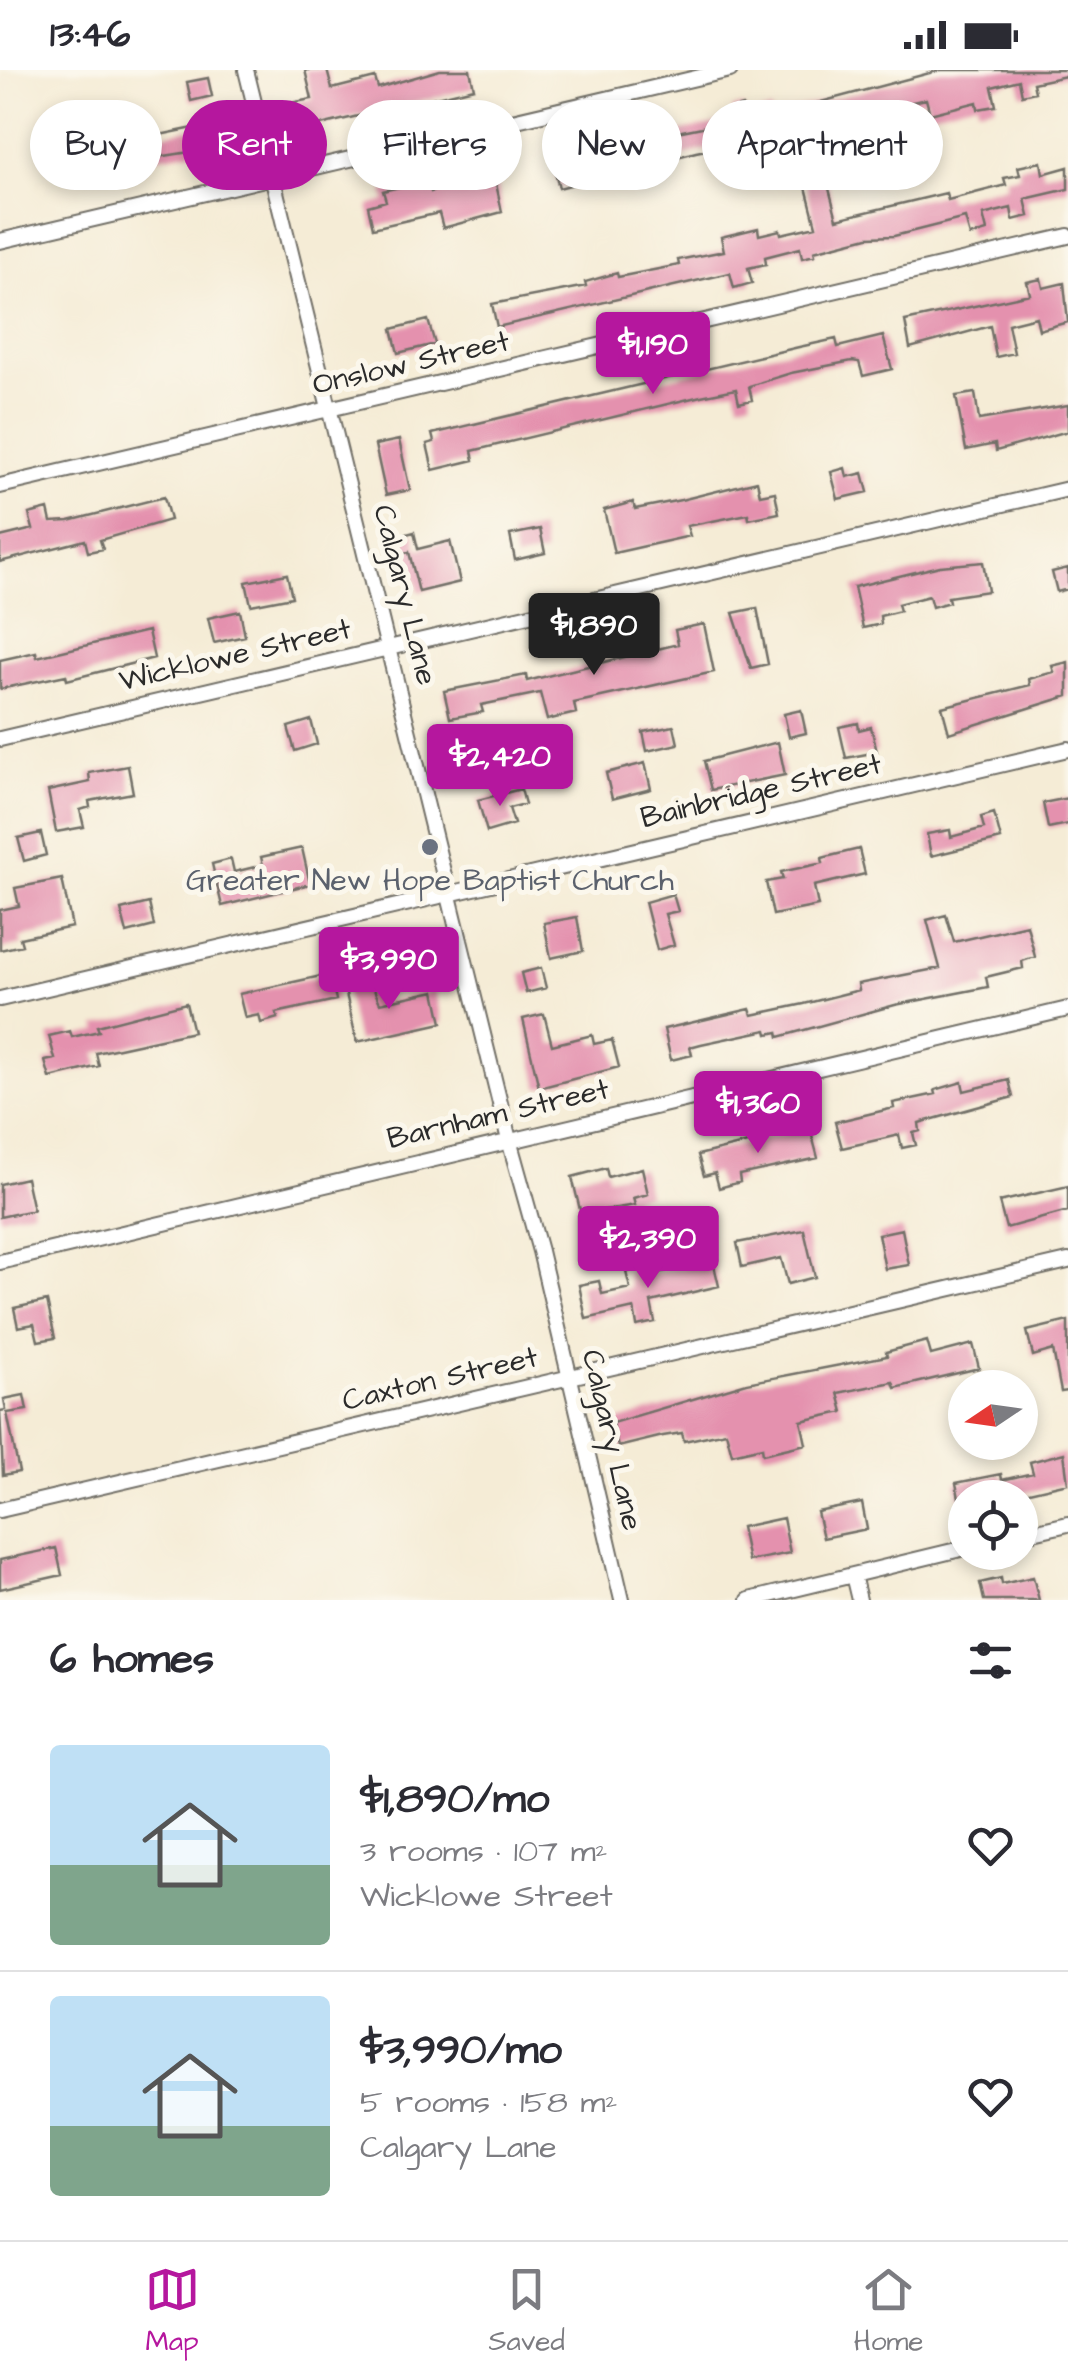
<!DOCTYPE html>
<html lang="en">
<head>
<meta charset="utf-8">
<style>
  :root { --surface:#fff; --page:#f2f2f3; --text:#2b2b33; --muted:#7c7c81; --line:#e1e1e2; --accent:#b5179e }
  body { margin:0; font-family:"Architects Daughter",sans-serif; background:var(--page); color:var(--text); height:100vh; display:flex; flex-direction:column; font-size:38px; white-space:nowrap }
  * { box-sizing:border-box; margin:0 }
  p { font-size:32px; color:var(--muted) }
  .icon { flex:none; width:55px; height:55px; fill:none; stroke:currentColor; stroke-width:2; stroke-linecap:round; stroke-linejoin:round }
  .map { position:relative; height:1530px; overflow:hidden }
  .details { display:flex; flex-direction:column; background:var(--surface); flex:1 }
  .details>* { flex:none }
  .banner { position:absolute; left:30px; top:30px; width:1010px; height:90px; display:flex; gap:20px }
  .needle { width:65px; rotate:257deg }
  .controls { position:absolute; left:948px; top:1300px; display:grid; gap:20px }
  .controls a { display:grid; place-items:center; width:90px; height:90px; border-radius:50%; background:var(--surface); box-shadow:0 5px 15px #0003; font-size:50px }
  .price { position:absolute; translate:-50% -85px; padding:0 22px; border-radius:10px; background:var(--accent); color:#fff; font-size:32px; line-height:65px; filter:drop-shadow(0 2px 5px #0008) }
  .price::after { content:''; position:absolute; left:50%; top:60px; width:30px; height:22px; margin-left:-15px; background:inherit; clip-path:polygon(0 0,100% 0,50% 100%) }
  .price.active { background:#222; color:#fff }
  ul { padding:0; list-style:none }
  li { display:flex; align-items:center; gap:30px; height:250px; padding:0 50px }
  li+li { border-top:2px solid var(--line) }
  li span { display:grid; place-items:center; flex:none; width:280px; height:200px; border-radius:10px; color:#555 }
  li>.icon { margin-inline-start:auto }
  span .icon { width:120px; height:120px; fill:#fffc; stroke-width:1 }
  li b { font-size:42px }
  h2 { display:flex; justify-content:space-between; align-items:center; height:120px; padding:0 50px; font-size:42px }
  .tag { padding:0 35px; border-radius:45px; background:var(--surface); box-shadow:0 5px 15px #0003; font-size:35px; line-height:90px }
  .tag.active { background:var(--accent); color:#fff }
  .status { display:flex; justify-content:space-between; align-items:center; height:70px; padding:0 50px; background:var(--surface); direction:ltr }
  .status svg { height:28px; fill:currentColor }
  .tab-bar { display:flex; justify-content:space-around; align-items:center; height:140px; border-top:2px solid var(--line); background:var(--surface); font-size:28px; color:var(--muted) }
  .tab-bar a { display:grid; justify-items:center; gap:5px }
  .tab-bar .active { color:var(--accent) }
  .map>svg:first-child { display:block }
</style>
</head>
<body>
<div class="status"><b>13:46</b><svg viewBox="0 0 49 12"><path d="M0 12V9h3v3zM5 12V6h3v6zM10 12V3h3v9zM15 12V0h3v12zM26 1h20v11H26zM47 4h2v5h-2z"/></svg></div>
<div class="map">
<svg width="1068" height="1530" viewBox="0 0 1068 1530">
  <rect width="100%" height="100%" fill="#fbf7ec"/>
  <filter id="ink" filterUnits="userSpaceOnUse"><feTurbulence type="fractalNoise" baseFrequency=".01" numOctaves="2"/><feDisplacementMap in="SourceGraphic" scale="20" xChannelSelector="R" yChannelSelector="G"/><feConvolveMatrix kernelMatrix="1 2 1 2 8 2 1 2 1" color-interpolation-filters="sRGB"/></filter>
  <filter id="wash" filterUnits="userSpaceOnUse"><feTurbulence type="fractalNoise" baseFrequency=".0048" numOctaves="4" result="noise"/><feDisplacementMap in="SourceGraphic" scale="40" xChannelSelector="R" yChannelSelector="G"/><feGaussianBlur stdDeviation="2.25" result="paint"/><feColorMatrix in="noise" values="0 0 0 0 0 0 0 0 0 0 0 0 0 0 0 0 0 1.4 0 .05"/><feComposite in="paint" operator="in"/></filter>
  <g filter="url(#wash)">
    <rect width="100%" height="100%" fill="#f5ecd6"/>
    <g id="blocks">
      <path fill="#e491ae" d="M305,0H327L332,19L375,8L378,18L440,0H470L474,18L296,61L290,33L312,29Z
        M941,0H1066V6L1033,13L1035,22L1022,25L1019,10L992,17L996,36L978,39L977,32L930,44L926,29L881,39L880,35L824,57L827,73L795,80L792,62L741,78L740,73L696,82L559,118L553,94L608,80L607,76L712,55L734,48L732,39L742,36L749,45L771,40L772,45Z
        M208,8L212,26L191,31L187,12Z
        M228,51L234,75L139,90L135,70Z
        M1041,92L1043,104L1068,97V119L1025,129L1029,146L1013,150L1011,138L983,145L987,161L970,166L965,148L894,166L868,167L814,181L815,185L802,188L800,178L765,187L766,194L748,198L752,213L734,218L730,203L497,257L492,234L586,216L585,212L617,203L618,207L679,195L678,190L724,181L721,167L758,158L759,165L780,160L781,164L816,156L805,113L826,107L837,149L946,123L948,130L1006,115L1004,108L1020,105L1018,97Z
        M426,103L431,122L494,104L502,142L443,158L439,143L373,158L368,136L386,131L383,121L411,114L409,107Z
        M1041,209L1043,218L1064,213L1068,252L1039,260L1036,247L1008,254L1014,283L996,287L990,256L910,278L905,251L1030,224L1027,212Z
        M428,250L435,274L398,283L392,259Z
        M883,266L892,299L863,306L859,292L852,291L791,303L749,316L752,330L739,333L736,319L701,326L472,381L474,390L433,400L427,374L434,372L432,364L799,277L836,269L838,277Z
        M975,323L979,350L1068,335V361L996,381L995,374L966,380L956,326Z
        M399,370L410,420L386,425L375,375Z
        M845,398L847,407L863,403L868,422L838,429L831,402Z
        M757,411L760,425L775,422L779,443L749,449L748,444L687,456L690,466L614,483L604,440L633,432L635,439L681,430Z
        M164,427L170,450L100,470L103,479L88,482L85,470L0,492V467L33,459L29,444L48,439L51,452L69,451Z
        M540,459L545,483L515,490L510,465Z
        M414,462L418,479L450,471L460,512L419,522L409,482L396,485L392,468Z
        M983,492L988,521L948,527L949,532L932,537L929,526L898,534L900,541L880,546L881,554L863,558L854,517L940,496Z
        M1068,498V519L1057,522L1052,502Z
        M287,504L292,527L251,535L246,512Z
        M757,538L768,594L751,598L733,543Z
        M240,541L245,566L214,573L208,548Z
        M704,554L714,602L574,633L576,643L547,650L540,623L481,635L483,642L450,648L444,621L526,605L527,611L678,574L675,560Z
        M148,561L154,588L67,610L66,605L0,619V590L36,582L37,587Z
        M1068,592V626L949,663L942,637L1030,615L1029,609L1054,602L1052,596Z
        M801,640L806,663L789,667L784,644Z
        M311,650L317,674L295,681L288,657Z
        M858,653L859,660L871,657L877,682L846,688L839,657Z
        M674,656L678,674L647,681L643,662Z
        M778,672L785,705L711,720L704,691Z
        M645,693L651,719L612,729L606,703Z
        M128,696L133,723L89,731L90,737L80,740L84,757L56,762L48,721L90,712L89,703Z
        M521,719L525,734L509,738L514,754L487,762L478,730Z
        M1068,728V754L1048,758L1043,733Z
        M994,743L1001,769L931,786L927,764L950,760L951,767L984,758L981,747Z
        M41,763L46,785L24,791L18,768Z
        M302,778L310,814L222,836L212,794L231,789L234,802L263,795L261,787Z
        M859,779L865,804L814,816L818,836L773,845L766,812L783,809L781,802L823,793L822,788Z
        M62,809L72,857L20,868L22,875L0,880V840L19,836L15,818Z
        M673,824L678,841L665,844L674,875L657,880L645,832Z
        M149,833L154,856L127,863L121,840Z
        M946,845L954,872L1027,855L1035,887L1022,891L1023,898L986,907L988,917L895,935L779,967L778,962L768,964L767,960L701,974L690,977L692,985L671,990L664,959L750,939L752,945L804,934L859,920L858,914L940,898L927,850Z
        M577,847L583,881L551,888L544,853Z
        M541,898L546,918L526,923L521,903Z
        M330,904L336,930L276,943L278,948L261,953L259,945L245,948L239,924Z
        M369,909L380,933L435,921L442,953L357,972L344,915Z
        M186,933L193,962L96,983L99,996L50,1008L45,991L55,989L49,966L70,961L72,967L99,961L97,956Z
        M544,944L552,975L592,965L594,974L612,970L619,997L539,1018L523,949Z
        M1009,1010L1013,1027L919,1053L920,1061L913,1063L916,1075L902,1078L899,1065L842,1078L835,1052L894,1038L893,1033L936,1024L935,1020L962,1012L964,1021Z
        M810,1058L818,1088L739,1105L740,1112L719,1118L715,1103L704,1106L698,1085Z
        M606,1098L608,1107L642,1098L648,1124L633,1128L635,1135L581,1144L572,1107Z
        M26,1108L33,1140L0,1147V1114Z
        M1068,1116V1141L1006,1158L999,1132Z
        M902,1159L909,1195L885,1199L878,1164Z
        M804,1160L815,1207L788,1214L781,1188L742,1197L737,1173Z
        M713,1191L719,1216L651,1232L655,1252L637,1256L634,1238L586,1249L579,1215L599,1211L602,1224L630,1218L626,1202L649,1197L651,1204Z
        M47,1231L55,1268L38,1271L34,1254L18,1257L14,1238Z
        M1068,1251V1321L1061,1322L1053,1280L1033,1286L1027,1261Z
        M927,1271L931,1285L973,1274L979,1298L895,1318L893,1312L838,1323L843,1342L801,1351L806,1374L763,1384L762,1377L732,1384L726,1362L684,1371L682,1363L663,1366L618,1377L612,1353L747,1313L887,1286L886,1282Z
        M24,1325L27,1340L7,1343L19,1402L3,1405L0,1341L6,1340L4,1329Z
        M1064,1383L1068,1413L1003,1428H959L956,1413L1001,1404L1002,1410L1033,1403L1030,1392Z
        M862,1433L867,1459L823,1468L817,1442Z
        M783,1448L790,1483L748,1491L741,1457Z
        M56,1478L62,1505L0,1519V1490Z
        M1033,1507L1039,1530H984L980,1513L1001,1508L1002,1514Z"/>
    </g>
  </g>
  <g filter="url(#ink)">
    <use href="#blocks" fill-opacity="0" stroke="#726f67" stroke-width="2.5"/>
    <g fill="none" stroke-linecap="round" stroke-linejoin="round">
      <defs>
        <path id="street" d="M246,0L509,1070L540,1181L622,1530
          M0,171L730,0
          M0,416L1068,166
          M0,669L1068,419
          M0,929L1068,679
          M0,1192L1068,939
          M0,1440L1068,1191
          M1020,1465L1068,1454
          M853,1505L859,1530
          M749,1530L965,1478"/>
      </defs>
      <use href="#street" stroke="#726f67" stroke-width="18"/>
      <use href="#street" stroke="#fff" stroke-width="14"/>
    </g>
  </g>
  <circle fill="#6b7280" stroke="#fbf7ec" stroke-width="4" cx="430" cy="777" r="10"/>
  <g text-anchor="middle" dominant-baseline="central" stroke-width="10" stroke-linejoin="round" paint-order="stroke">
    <g font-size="30" fill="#2b2b2b" stroke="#fbf7ec">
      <text transform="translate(411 293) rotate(-13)">Onslow Street</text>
      <text transform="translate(405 525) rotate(76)">Calgary Lane</text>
      <text transform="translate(235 585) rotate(-13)">Wicklowe Street</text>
      <text transform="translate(761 721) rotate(-13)">Bainbridge Street</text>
      <text transform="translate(498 1044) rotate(-13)">Barnham Street</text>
      <text transform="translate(440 1309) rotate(-13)">Caxton Street</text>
      <text transform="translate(612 1370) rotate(77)">Calgary Lane</text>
    </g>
    <g font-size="30" fill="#5b616d" stroke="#fbf7ec">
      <text x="430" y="811">Greater New Hope Baptist Church</text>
    </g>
  </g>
</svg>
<div class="controls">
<a><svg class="needle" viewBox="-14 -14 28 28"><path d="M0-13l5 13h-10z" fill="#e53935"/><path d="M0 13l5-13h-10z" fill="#7c7c81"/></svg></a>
<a><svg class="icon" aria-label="locate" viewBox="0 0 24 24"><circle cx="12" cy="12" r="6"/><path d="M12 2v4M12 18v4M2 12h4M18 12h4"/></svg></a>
</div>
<b class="price" style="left:653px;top:327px">$1,190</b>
<b class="price active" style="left:594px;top:608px">$1,890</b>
<b class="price" style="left:500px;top:739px">$2,420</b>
<b class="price" style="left:389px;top:942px">$3,990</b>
<b class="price" style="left:758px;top:1086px">$1,360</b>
<b class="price" style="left:648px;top:1221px">$2,390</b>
<div class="banner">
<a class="tag">Buy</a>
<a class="tag active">Rent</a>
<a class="tag">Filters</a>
<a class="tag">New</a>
<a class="tag">Apartment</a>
</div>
</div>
<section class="details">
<h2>6 homes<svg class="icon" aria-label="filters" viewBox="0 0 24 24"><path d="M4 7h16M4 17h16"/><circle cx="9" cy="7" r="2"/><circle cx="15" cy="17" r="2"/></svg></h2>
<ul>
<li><span style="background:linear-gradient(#bfe0f5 60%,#7fa58c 0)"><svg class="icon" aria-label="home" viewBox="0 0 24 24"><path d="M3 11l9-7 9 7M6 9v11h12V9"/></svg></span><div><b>$1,890/mo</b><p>3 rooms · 107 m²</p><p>Wicklowe Street</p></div><svg class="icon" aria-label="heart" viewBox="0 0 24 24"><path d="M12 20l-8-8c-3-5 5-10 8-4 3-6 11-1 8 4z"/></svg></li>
<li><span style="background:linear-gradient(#bfe0f5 65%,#7fa58c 0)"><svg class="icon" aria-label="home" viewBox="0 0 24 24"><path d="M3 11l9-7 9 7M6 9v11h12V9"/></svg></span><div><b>$3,990/mo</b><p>5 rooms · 158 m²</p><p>Calgary Lane</p></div><svg class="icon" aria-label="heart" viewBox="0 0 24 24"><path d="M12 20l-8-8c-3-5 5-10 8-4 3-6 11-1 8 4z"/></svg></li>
</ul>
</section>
<nav class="tab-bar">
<a class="active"><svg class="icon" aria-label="map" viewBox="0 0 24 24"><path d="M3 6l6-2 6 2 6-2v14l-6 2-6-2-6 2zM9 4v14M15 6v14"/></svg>Map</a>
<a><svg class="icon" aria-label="saved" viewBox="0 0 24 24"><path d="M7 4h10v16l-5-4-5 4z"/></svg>Saved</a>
<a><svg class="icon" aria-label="home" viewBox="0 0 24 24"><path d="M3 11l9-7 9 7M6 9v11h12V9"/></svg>Home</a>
</nav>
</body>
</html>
